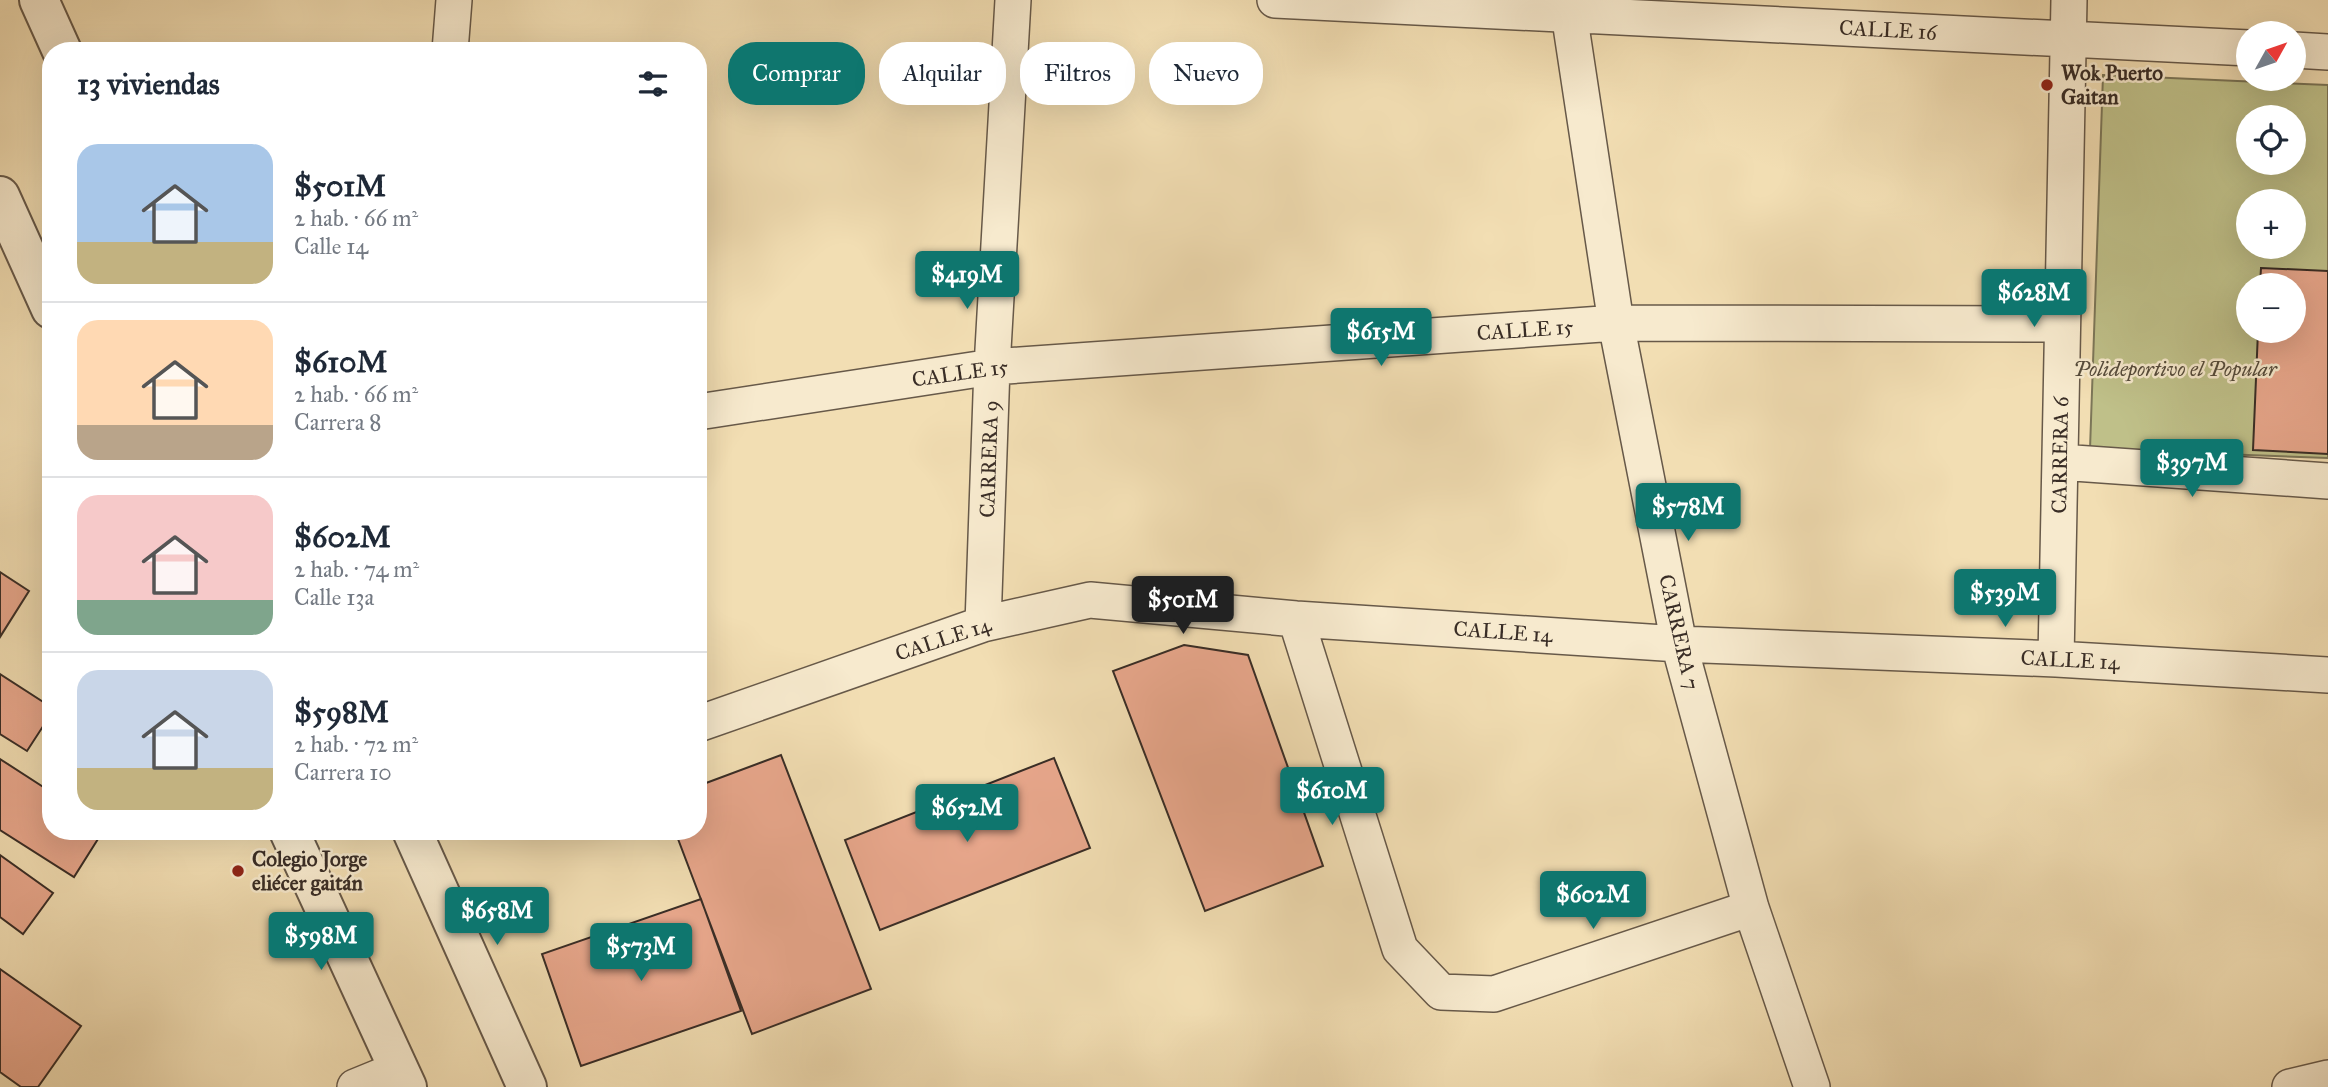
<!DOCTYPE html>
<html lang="es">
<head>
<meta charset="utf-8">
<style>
  :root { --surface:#fff; --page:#f2f2f3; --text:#1f2937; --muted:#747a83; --line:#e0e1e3; --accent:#0f766e }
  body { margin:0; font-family:"IM FELL Great Primer",serif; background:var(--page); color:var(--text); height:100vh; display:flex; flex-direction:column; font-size:26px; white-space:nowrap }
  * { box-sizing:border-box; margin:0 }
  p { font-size:23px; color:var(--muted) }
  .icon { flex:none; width:38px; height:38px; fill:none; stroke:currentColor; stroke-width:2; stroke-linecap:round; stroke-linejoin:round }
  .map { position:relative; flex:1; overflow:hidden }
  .panel { position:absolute; left:42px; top:42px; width:665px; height:798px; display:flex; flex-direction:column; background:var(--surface); border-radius:28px; box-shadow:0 7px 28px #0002 }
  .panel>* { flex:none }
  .hud { position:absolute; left:728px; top:42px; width:665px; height:63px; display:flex; gap:14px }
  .needle { width:46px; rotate:50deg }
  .tools { position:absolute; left:2236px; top:21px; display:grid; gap:14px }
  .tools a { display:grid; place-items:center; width:70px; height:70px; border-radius:50%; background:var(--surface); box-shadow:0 7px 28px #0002; font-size:35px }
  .price { position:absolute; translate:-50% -60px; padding:0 16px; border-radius:7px; background:var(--accent); color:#fff; font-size:23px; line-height:46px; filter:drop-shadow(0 2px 4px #0008) }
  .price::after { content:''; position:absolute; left:50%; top:42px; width:21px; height:16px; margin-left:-10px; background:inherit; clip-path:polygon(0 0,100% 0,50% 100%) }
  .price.selected { background:#222; color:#fff }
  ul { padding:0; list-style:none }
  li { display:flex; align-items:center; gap:21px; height:175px; padding:0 35px }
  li+li { border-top:2px solid var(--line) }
  li span { display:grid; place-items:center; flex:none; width:196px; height:140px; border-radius:21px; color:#555 }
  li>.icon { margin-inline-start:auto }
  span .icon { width:84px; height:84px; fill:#fffc; stroke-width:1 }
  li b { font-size:30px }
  h2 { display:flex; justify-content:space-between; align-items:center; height:84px; padding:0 35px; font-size:30px }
  .pill { padding:0 24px; border-radius:28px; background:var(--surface); box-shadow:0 7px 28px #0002; font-size:24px; line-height:63px }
  .pill.selected { background:var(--accent); color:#fff }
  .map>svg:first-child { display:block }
</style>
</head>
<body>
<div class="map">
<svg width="2328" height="1087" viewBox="0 0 2328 1087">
  <rect width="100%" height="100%" fill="#f2deb3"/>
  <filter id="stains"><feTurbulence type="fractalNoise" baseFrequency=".00286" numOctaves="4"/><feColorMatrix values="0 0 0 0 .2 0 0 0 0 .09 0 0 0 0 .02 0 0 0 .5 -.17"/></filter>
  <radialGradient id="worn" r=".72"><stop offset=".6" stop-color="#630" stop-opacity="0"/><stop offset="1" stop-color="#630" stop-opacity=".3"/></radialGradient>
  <path fill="#bfc089" stroke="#7c7658" stroke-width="2" fill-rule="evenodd" d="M2103,75L2328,85V458L2090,449ZM2249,117H2294V163H2249ZM2249,201H2294V247H2249ZM2249,285H2294V331H2249Z"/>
  <path fill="#e8a78c" stroke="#392d26" stroke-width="2" d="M2261,268L2328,271V454L2253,450L2258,331H2294V285H2260Z
    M0,572L29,591L0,637Z
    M1184,645L1248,655L1323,866L1205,911L1113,671Z
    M0,674L51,707V714L27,751L0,734Z
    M781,755L871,989L752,1034L675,831H698V786Z
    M1054,758L1090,848L880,930L845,840Z
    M0,759L51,792V831H103L74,877L0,830Z
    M0,855L53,893L23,934L0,917Z
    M701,899L741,1011L581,1066L542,954Z
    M0,969L81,1026L38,1087H21L0,1072Z"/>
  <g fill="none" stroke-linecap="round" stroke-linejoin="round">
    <defs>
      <path id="minor" d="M1275,0L2249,48
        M1567,0L1616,323L1679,644L1751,908L1812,1087
        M2294,50L2328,52
        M450,51L454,0
        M698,412L992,367L1616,323L2062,324
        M2060,462L2328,481
        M1296,619L1400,949L1441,992L1494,994L1751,908
        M983,624L992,367L1013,0
        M2056,659L2069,0
        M698,724L983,624L1090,600L1296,619L1679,644L2056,659L2328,675
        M355,1087L399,1069
        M2290,1087L2328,1078"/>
      <path id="tertiary" d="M39,0L62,51
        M0,196L51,309
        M289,831L407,1087
        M412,831L527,1087"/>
    </defs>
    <use href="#minor" stroke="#675949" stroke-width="38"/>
    <use href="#tertiary" stroke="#675949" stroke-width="42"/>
    <use href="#minor" stroke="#f7eace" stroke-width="35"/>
    <use href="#tertiary" stroke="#f7eace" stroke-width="38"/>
  </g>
  <g fill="#8f2418" stroke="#f7eace" stroke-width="2.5">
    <circle cx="2047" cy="85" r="7"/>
    <circle cx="238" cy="871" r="7"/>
  </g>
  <g text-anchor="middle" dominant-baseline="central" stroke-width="5" stroke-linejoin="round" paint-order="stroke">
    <g font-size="21" fill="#392d26" stroke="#f7eace">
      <text transform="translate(1888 30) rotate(3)">CALLE 16</text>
      <text transform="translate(1525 330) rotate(-4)">CALLE 15</text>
      <text transform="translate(960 373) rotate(-8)">CALLE 15</text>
      <text transform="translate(2060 455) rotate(-89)">CARRERA 6</text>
      <text transform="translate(989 459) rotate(-88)">CARRERA 9</text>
      <text transform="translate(1503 632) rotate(4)">CALLE 14</text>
      <text transform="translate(1679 632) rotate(77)">CARRERA 7</text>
      <text transform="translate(943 639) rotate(-18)">CALLE 14</text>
      <text transform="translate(2070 660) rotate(3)">CALLE 14</text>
    </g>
    <g font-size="21" font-weight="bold" fill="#392d26" stroke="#f7eace" text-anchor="start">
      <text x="2061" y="73">Wok Puerto<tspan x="2061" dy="24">Gaitan</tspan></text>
      <text x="252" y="859">Colegio Jorge<tspan x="252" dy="24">eliécer gaitán</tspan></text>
    </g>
    <g font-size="21" font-style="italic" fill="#544a3a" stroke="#f7eace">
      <text x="2175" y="369">Polideportivo el Popular</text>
    </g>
  </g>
  <rect width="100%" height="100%" filter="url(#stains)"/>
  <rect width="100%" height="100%" fill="url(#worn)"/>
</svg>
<div class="tools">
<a><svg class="needle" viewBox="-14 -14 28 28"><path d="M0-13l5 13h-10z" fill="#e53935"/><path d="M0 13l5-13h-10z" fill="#747a83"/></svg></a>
<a><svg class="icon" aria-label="locate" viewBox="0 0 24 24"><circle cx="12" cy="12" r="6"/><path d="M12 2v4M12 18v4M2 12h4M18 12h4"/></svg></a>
<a>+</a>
<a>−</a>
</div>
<b class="price" style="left:967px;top:311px">$419M</b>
<b class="price" style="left:2034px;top:329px">$628M</b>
<b class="price" style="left:1381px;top:368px">$615M</b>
<b class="price" style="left:2192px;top:499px">$397M</b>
<b class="price" style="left:1688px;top:543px">$578M</b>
<b class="price" style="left:2005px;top:629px">$539M</b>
<b class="price selected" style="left:1183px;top:636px">$501M</b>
<b class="price" style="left:1332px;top:827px">$610M</b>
<b class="price" style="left:967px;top:844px">$652M</b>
<b class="price" style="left:1593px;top:931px">$602M</b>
<b class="price" style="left:497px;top:947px">$658M</b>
<b class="price" style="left:321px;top:972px">$598M</b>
<b class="price" style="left:641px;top:983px">$573M</b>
<div class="hud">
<a class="pill selected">Comprar</a>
<a class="pill">Alquilar</a>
<a class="pill">Filtros</a>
<a class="pill">Nuevo</a>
</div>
<section class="panel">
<h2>13 viviendas<svg class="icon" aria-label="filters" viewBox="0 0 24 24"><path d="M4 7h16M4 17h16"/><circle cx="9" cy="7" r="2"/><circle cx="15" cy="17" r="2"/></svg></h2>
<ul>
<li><span style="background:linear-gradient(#a9c7e8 70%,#c2b280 0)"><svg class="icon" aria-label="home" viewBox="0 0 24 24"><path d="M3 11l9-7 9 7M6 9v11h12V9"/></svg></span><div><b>$501M</b><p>2 hab. · 66 m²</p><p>Calle 14</p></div></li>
<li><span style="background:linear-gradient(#ffd9b3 75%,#b9a48a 0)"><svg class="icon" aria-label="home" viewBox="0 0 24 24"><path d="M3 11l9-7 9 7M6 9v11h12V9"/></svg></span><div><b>$610M</b><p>2 hab. · 66 m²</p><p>Carrera 8</p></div></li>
<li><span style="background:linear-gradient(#f6c9c9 75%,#7fa58c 0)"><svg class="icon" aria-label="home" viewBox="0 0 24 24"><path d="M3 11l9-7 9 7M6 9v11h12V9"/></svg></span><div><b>$602M</b><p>2 hab. · 74 m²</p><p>Calle 13a</p></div></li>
<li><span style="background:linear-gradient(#c9d6e8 70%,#c2b280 0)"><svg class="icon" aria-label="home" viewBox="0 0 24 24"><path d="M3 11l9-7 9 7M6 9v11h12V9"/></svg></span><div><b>$598M</b><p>2 hab. · 72 m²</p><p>Carrera 10</p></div></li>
</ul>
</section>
</div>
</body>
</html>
